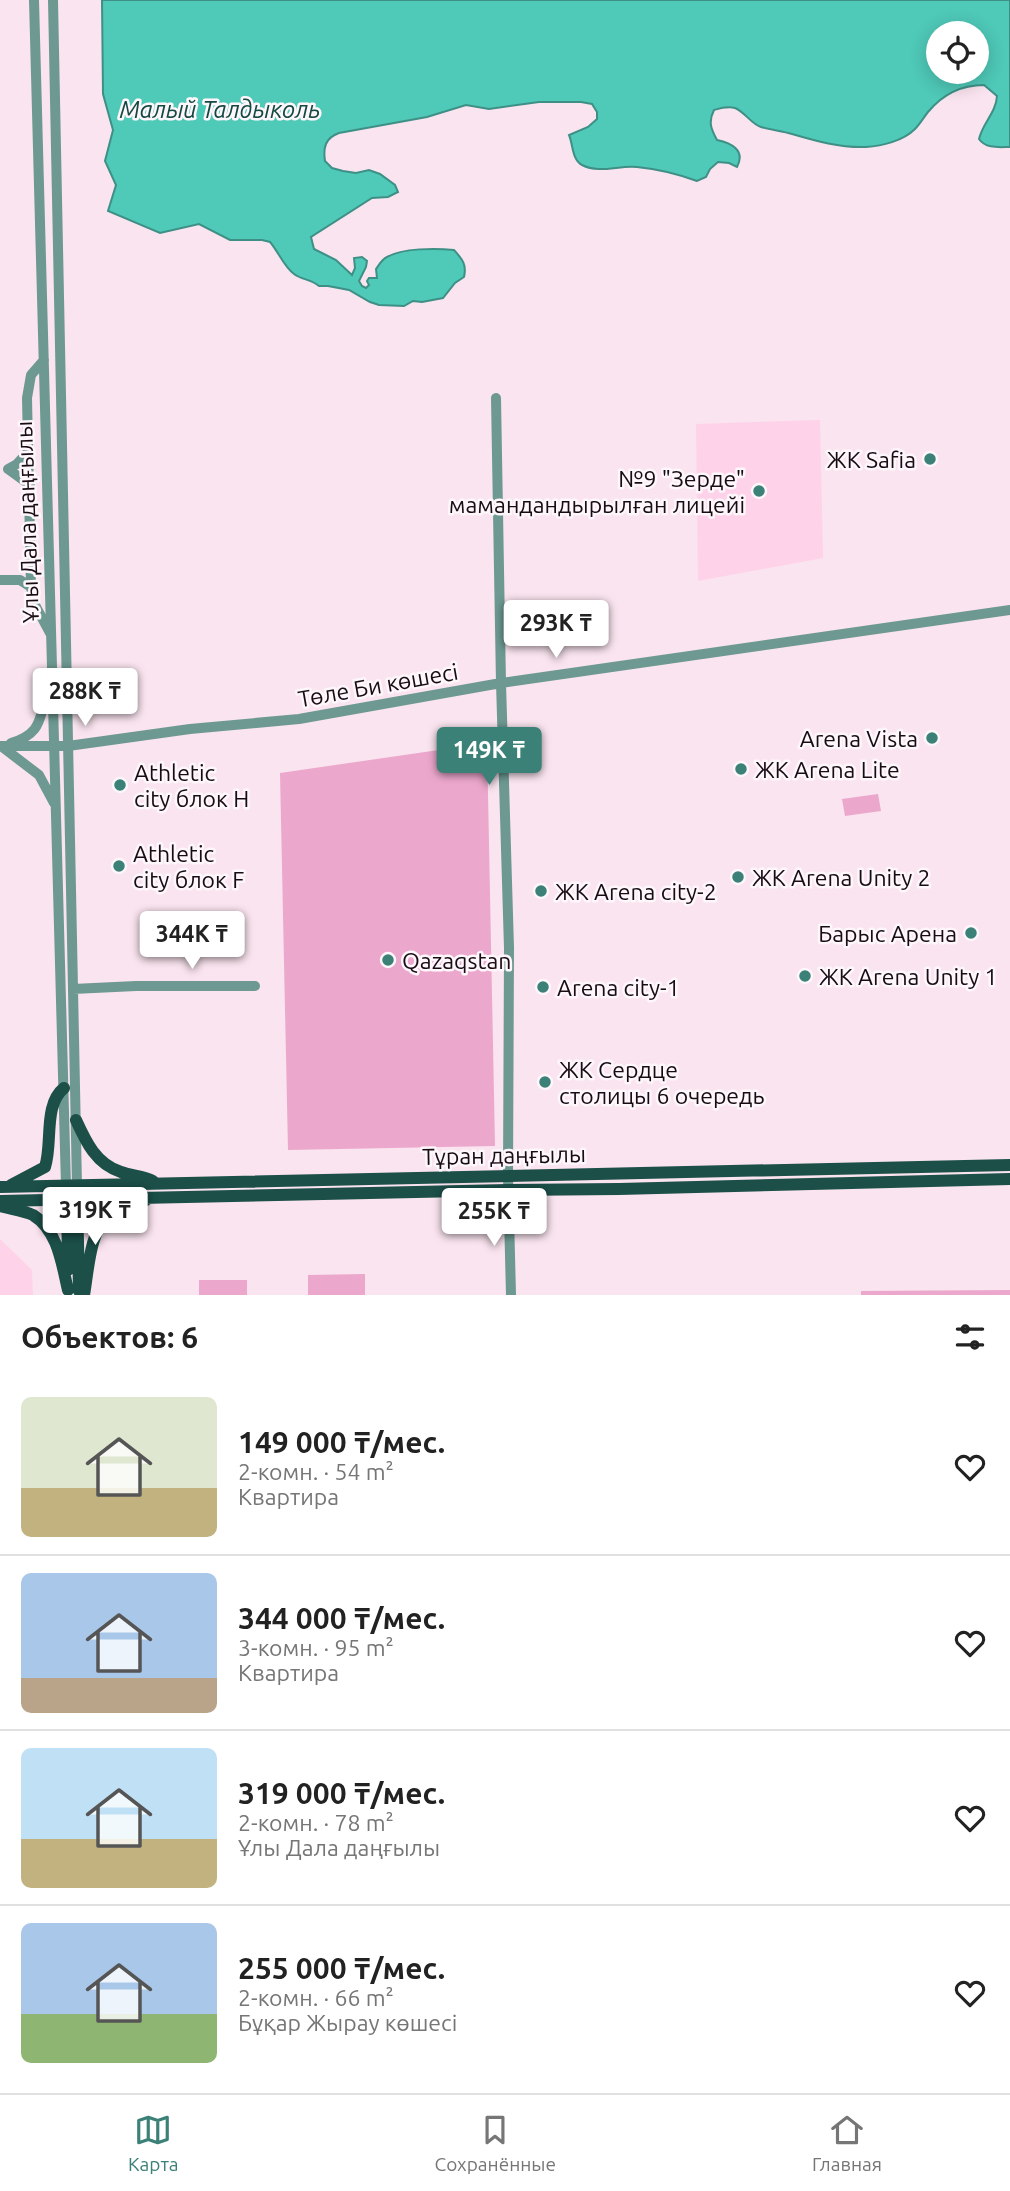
<!DOCTYPE html>
<html lang="ru">
<head>
<meta charset="utf-8">
<style>
  :root { --surface:#fff; --page:#f2f2f2; --text:#222; --muted:#767676; --line:#e0e0e0; --accent:#3c8177 }
  body { margin:0; font-family:Ubuntu,sans-serif; background:var(--page); color:var(--text); height:100vh; display:flex; flex-direction:column; font-size:26px; white-space:nowrap }
  * { box-sizing:border-box; margin:0 }
  p { font-size:23px; color:var(--muted) }
  .icon { flex:none; width:38px; height:38px; fill:none; stroke:currentColor; stroke-width:2; stroke-linecap:round; stroke-linejoin:round }
  .map { position:relative; height:1295px; overflow:hidden }
  .drawer { display:flex; flex-direction:column; background:var(--surface); flex:1 }
  .drawer>* { flex:none }
  .tools { position:absolute; left:926px; top:21px; display:grid; gap:14px }
  .tools a { display:grid; place-items:center; width:63px; height:63px; border-radius:50%; background:var(--surface); box-shadow:0 4px 18px #0003; font-size:35px }
  .price { position:absolute; translate:-50% -60px; padding:0 16px; border-radius:7px; background:#fff; color:#222; font-size:23px; line-height:46px; filter:drop-shadow(0 2px 4px #0008) }
  .price::after { content:''; position:absolute; left:50%; top:42px; width:21px; height:16px; margin-left:-10px; background:inherit; clip-path:polygon(0 0,100% 0,50% 100%) }
  .price.active { background:var(--accent); color:#fff }
  ul { padding:0; list-style:none }
  li { display:flex; align-items:center; gap:21px; height:175px; padding:0 21px }
  li+li { border-top:2px solid var(--line) }
  li span { display:grid; place-items:center; flex:none; width:196px; height:140px; border-radius:10px; color:#555 }
  li>.icon { margin-inline-start:auto }
  span .icon { width:84px; height:84px; fill:#fffc; stroke-width:1 }
  li b { font-size:30px }
  h2 { display:flex; justify-content:space-between; align-items:center; height:84px; padding:0 21px; font-size:30px }
  .tabs { display:flex; justify-content:space-around; align-items:center; height:98px; border-top:2px solid var(--line); background:var(--surface); font-size:19px; color:var(--muted) }
  .tabs a { display:grid; justify-items:center; gap:4px }
  .tabs .active { color:var(--accent) }
  .map>svg:first-child { display:block }
</style>
</head>
<body>
<div class="map">
<svg width="1010" height="1295" viewBox="0 0 1010 1295">
  <rect width="100%" height="100%" fill="#fae4ef"/>
  <path fill="#fed2e9" d="M820,420L823,558L698,581L696,424Z
    M0,1239L32,1270L33,1295H0Z"/>
  <path fill="#eca7cc" d="M487,743L495,1146L288,1150L280,773Z
    M878,794L881,811L845,816L842,799Z
    M365,1274V1295H308V1275Z
    M199,1280H247V1295H199Z
    M1010,1290V1295H861V1291Z"/>
  <path fill="#4fc9b8" stroke="#3e9086" stroke-width="2" fill-rule="evenodd" d="M102,0H1010V147C999,147 986,149 979,139C983,122 996,113 997,96L984,85C962,85 943,94 928,112C924,117 920,124 915,129C903,141 882,146 866,147C840,148 816,141 792,134C782,131 771,130 761,127C751,124 745,112 735,108C727,106 721,108 714,110C708,122 711,129 717,140C731,143 746,150 737,167L729,163L718,162L710,169L706,177L697,181C678,174 657,169 637,167C619,165 599,174 582,165C572,160 573,144 569,135L588,127L597,119V112L592,104L581,102H539L489,109L466,105L427,117L339,133C325,138 323,148 325,161L332,168L343,171L356,173L369,170L380,174L395,185L398,192L388,197L372,198L311,237L314,249L336,260L352,275L355,268L354,258L362,257L367,261L366,267L359,281L362,286L366,288L369,285L367,281L369,278H377L376,269C379,265 382,259 387,257C402,248 436,248 454,250C462,259 467,264 464,277L455,283L443,298L422,302L413,301L404,306L379,305L370,302L349,290L328,286H319C311,279 302,280 294,274C284,267 278,251 270,242L262,240H230L199,224L160,233L108,211L116,185L105,161L113,130L103,94ZM938,33H976V72H938Z"/>
  <g fill="none" stroke-linecap="round" stroke-linejoin="round">
    <path stroke="#6d9992" stroke-width="10" d="M34,0L66,1186
      M53,0L77,1186
      M496,398L501,683L509,948L508,1176L511,1295
      M29,451L17,464L8,469L30,485
      M0,580H20L31,587L34,603L50,633
      M31,587L27,398L31,375L44,360
      M11,743C48,732 36,712 52,686
      M0,746H68L190,729L299,719L501,683L1010,610
      M1,746L39,775L54,803
      M73,989L136,986H255"/>
    <path stroke="#1b4f48" stroke-width="12" d="M76,1120C86,1142 96,1164 121,1172C132,1176 143,1176 153,1181
      M11,1185L45,1167C53,1143 43,1105 64,1088
      M0,1187L1010,1165
      M77,1193L79,1291
      M67,1194L68,1270
      M462,1195L493,1205L509,1221
      M0,1201L508,1190L619,1189L1010,1179
      M0,1206C10,1209 23,1210 33,1215C58,1230 62,1265 68,1290
      M84,1295C88,1273 90,1228 109,1216C120,1209 135,1205 146,1200"/>
  </g>
  <g fill="#3c8177" stroke="#fdf6fa" stroke-width="2.5">
    <circle cx="930" cy="459" r="7"/>
    <circle cx="759" cy="491" r="7"/>
    <circle cx="932" cy="738" r="7"/>
    <circle cx="741" cy="769" r="7"/>
    <circle cx="120" cy="785" r="7"/>
    <circle cx="119" cy="866" r="7"/>
    <circle cx="738" cy="877" r="7"/>
    <circle cx="541" cy="891" r="7"/>
    <circle cx="971" cy="933" r="7"/>
    <circle cx="388" cy="960" r="7"/>
    <circle cx="805" cy="976" r="7"/>
    <circle cx="543" cy="987" r="7"/>
    <circle cx="545" cy="1082" r="7"/>
  </g>
  <g text-anchor="middle" dominant-baseline="central" stroke-width="5" stroke-linejoin="round" paint-order="stroke">
    <g font-size="23" fill="#180c13" stroke="#fdf6fa" text-anchor="start">
      <text x="916" y="459" text-anchor="end">ЖК Safia</text>
      <text x="745" y="478" text-anchor="end">№9 "Зерде"<tspan x="745" dy="26">мамандандырылған лицейі</tspan></text>
      <text x="918" y="738" text-anchor="end">Arena Vista</text>
      <text x="755" y="769">ЖК Arena Lite</text>
      <text x="134" y="772">Athletic<tspan x="134" dy="26">city блок H</tspan></text>
      <text x="133" y="853">Athletic<tspan x="133" dy="26">city блок F</tspan></text>
      <text x="752" y="877">ЖК Arena Unity 2</text>
      <text x="555" y="891">ЖК Arena city-2</text>
      <text x="957" y="933" text-anchor="end">Барыс Арена</text>
      <text x="402" y="960">Qazaqstan</text>
      <text x="819" y="976">ЖК Arena Unity 1</text>
      <text x="557" y="987">Arena city-1</text>
      <text x="559" y="1069">ЖК Сердце<tspan x="559" dy="26">столицы 6 очередь</tspan></text>
    </g>
    <g font-size="23" fill="#180c13" stroke="#fdf6fa">
      <text transform="translate(27 522) rotate(-92)">Ұлы Дала даңғылы</text>
      <text transform="translate(378 685) rotate(-10)">Төле Би көшесі</text>
      <text transform="translate(504 1155) rotate(-1)">Тұран даңғылы</text>
    </g>
    <g font-size="24" font-style="italic" fill="#134942" stroke="#fdf6fa">
      <text x="220" y="109">Малый Талдыколь</text>
    </g>
  </g>
</svg>
<div class="tools">
<a><svg class="icon" aria-label="locate" viewBox="0 0 24 24"><circle cx="12" cy="12" r="6"/><path d="M12 2v4M12 18v4M2 12h4M18 12h4"/></svg></a>
</div>
<b class="price" style="left:556px;top:660px">293K ₸</b>
<b class="price" style="left:85px;top:728px">288K ₸</b>
<b class="price active" style="left:489px;top:787px">149K ₸</b>
<b class="price" style="left:192px;top:971px">344K ₸</b>
<b class="price" style="left:95px;top:1247px">319K ₸</b>
<b class="price" style="left:494px;top:1248px">255K ₸</b>
</div>
<section class="drawer">
<h2>Объектов: 6<svg class="icon" aria-label="filters" viewBox="0 0 24 24"><path d="M4 7h16M4 17h16"/><circle cx="9" cy="7" r="2"/><circle cx="15" cy="17" r="2"/></svg></h2>
<ul>
<li><span style="background:linear-gradient(#dfe7d0 65%,#c2b280 0)"><svg class="icon" aria-label="home" viewBox="0 0 24 24"><path d="M3 11l9-7 9 7M6 9v11h12V9"/></svg></span><div><b>149 000 ₸/мес.</b><p>2-комн. · 54 m²</p><p>Квартира</p></div><svg class="icon" aria-label="heart" viewBox="0 0 24 24"><path d="M12 20l-8-8c-3-5 5-10 8-4 3-6 11-1 8 4z"/></svg></li>
<li><span style="background:linear-gradient(#a9c7e8 75%,#b9a48a 0)"><svg class="icon" aria-label="home" viewBox="0 0 24 24"><path d="M3 11l9-7 9 7M6 9v11h12V9"/></svg></span><div><b>344 000 ₸/мес.</b><p>3-комн. · 95 m²</p><p>Квартира</p></div><svg class="icon" aria-label="heart" viewBox="0 0 24 24"><path d="M12 20l-8-8c-3-5 5-10 8-4 3-6 11-1 8 4z"/></svg></li>
<li><span style="background:linear-gradient(#bfe0f5 65%,#c2b280 0)"><svg class="icon" aria-label="home" viewBox="0 0 24 24"><path d="M3 11l9-7 9 7M6 9v11h12V9"/></svg></span><div><b>319 000 ₸/мес.</b><p>2-комн. · 78 m²</p><p>Ұлы Дала даңғылы</p></div><svg class="icon" aria-label="heart" viewBox="0 0 24 24"><path d="M12 20l-8-8c-3-5 5-10 8-4 3-6 11-1 8 4z"/></svg></li>
<li><span style="background:linear-gradient(#a9c7e8 65%,#8fb573 0)"><svg class="icon" aria-label="home" viewBox="0 0 24 24"><path d="M3 11l9-7 9 7M6 9v11h12V9"/></svg></span><div><b>255 000 ₸/мес.</b><p>2-комн. · 66 m²</p><p>Бұқар Жырау көшесі</p></div><svg class="icon" aria-label="heart" viewBox="0 0 24 24"><path d="M12 20l-8-8c-3-5 5-10 8-4 3-6 11-1 8 4z"/></svg></li>
</ul>
</section>
<nav class="tabs">
<a class="active"><svg class="icon" aria-label="map" viewBox="0 0 24 24"><path d="M3 6l6-2 6 2 6-2v14l-6 2-6-2-6 2zM9 4v14M15 6v14"/></svg>Карта</a>
<a><svg class="icon" aria-label="saved" viewBox="0 0 24 24"><path d="M7 4h10v16l-5-4-5 4z"/></svg>Сохранённые</a>
<a><svg class="icon" aria-label="home" viewBox="0 0 24 24"><path d="M3 11l9-7 9 7M6 9v11h12V9"/></svg>Главная</a>
</nav>
</body>
</html>
